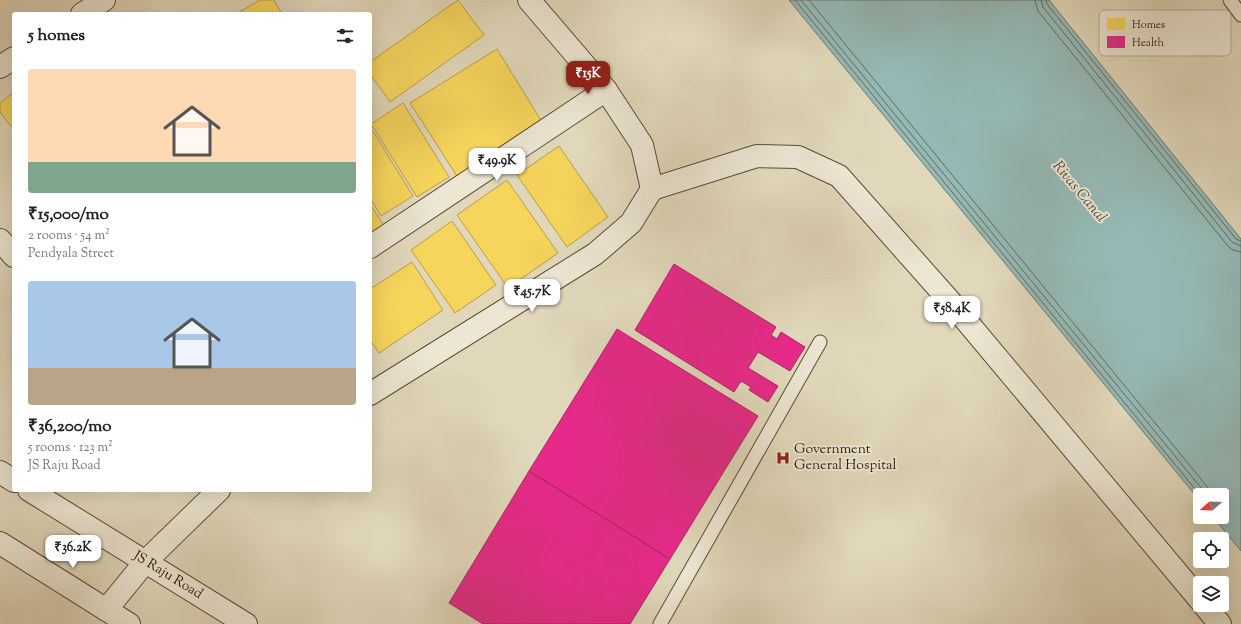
<!DOCTYPE html>
<html lang="en">
<head>
<meta charset="utf-8">
<style>
  :root { --surface:#fff; --page:#f2f2f2; --text:#222; --muted:#767676; --accent:#8f2418 }
  body { margin:0; font-family:"Sorts Mill Goudy",serif; background:var(--page); color:var(--text); height:100vh; display:flex; flex-direction:column; font-size:15px; white-space:nowrap }
  * { box-sizing:border-box; margin:0 }
  p { font-size:13px; color:var(--muted) }
  .icon { flex:none; width:22px; height:22px; fill:none; stroke:currentColor; stroke-width:2; stroke-linecap:round; stroke-linejoin:round }
  .map { position:relative; flex:1; overflow:hidden }
  .details { position:absolute; left:12px; top:12px; width:360px; height:480px; display:flex; flex-direction:column; background:var(--surface); border-radius:4px; box-shadow:0 4px 16px #0002 }
  .details>* { flex:none }
  .needle { width:26px; rotate:251deg }
  .tools { position:absolute; left:1193px; top:488px; display:grid; gap:8px }
  .tools a { display:grid; place-items:center; width:36px; height:36px; border-radius:4px; background:var(--surface); box-shadow:0 4px 16px #0002; font-size:20px }
  .price { position:absolute; translate:-50% -34px; padding:0 9px; border-radius:8px; background:#fff; color:#222; font-size:13px; line-height:26px; filter:drop-shadow(0 1px 2px #0008) }
  .price::after { content:''; position:absolute; left:50%; top:24px; width:12px; height:9px; margin-left:-6px; background:inherit; clip-path:polygon(0 0,100% 0,50% 100%) }
  .price.selected { background:var(--accent); color:#fff }
  ul { padding:0; list-style:none }
  li { display:grid; align-content:center; gap:8px; height:212px; padding:0 16px }
  li span { display:grid; place-items:center; height:124px; border-radius:4px; color:#555 }
  li>.icon { margin-inline-start:auto }
  span .icon { width:72px; height:72px; fill:#fffc; stroke-width:1 }
  li b { font-size:17px }
  h2 { display:flex; justify-content:space-between; align-items:center; height:48px; padding:0 16px; font-size:17px }
  .map>svg:first-child { display:block }
</style>
</head>
<body>
<div class="map">
<svg width="1241" height="624" viewBox="0 0 1241 624">
  <rect width="100%" height="100%" fill="#e1d8bb"/>
  <filter id="stains"><feTurbulence type="fractalNoise" baseFrequency=".005" numOctaves="4"/><feColorMatrix values="0 0 0 0 .2 0 0 0 0 .09 0 0 0 0 .02 0 0 0 .5 -.17"/></filter>
  <radialGradient id="worn" r=".72"><stop offset=".6" stop-color="#630" stop-opacity="0"/><stop offset="1" stop-color="#630" stop-opacity=".3"/></radialGradient>
  <path fill="#95b9b5" stroke="#6d7971" d="M789,0H1049L1241,239V551L1213,517H1222V495H1200V501Z"/>
  <path fill="#f6d55c" stroke="#bb9d44" d="M260,0H274L282,14H236Z
    M458,0L484,35L390,102L370,74V62Z
    M497,49L542,122L457,176L410,103Z
    M14,92V130L0,112V103Z
    M403,103L449,177L417,197L371,124Z
    M372,130L413,196L381,216L370,198V131Z
    M559,146L608,217L567,247L517,175Z
    M507,180L558,253L508,288L457,215Z
    M370,204L386,229L370,239Z
    M452,221L496,285L455,313L411,250Z
    M412,262L443,310L379,353L370,340V289Z"/>
  <path fill="#e7298a" stroke="#b02464" d="M674,264L776,327L771,335L777,339L781,332L805,347L790,371L758,352L748,368L778,386L768,402L749,390L751,387L741,381L734,392L635,330Z
    M617,329L758,416L670,559L529,471Z
    M529,471L670,559L630,624H483L449,603Z"/>
  <g fill="none" stroke-linecap="round" stroke-linejoin="round">
    <path stroke="#636a60" stroke-width="1" d="M795,0L1200,495
      M801,0L1207,495
      M809,0L1214,495
      M1035,0L1038,11L1228,246L1233,250L1241,252
      M1041,0L1043,7L1232,242L1241,246
      M1046,0L1047,4L1236,239L1241,241"/>
    <defs>
      <path id="service" d="M1230,0L1241,15
        M660,624L820,342"/>
      <path id="minor" d="M82,14L104,0
        M0,67L14,58
        M652,189L757,156L798,157L839,176L948,299L1200,600
        M0,240L14,256
        M370,247L606,90
        M1204,605L1220,624"/>
      <g id="tertiary">
        <path d="M370,394L595,254L631,223L652,189L642,145L606,90L529,0"/>
        <path d="M0,472L14,481"/>
        <path id="s1" d="M29,490L246,624"/>
        <path d="M0,543L129,624"/>
        <path d="M106,610L146,561L219,490"/>
      </g>
    </defs>
    <use href="#service" stroke="#5d4a37" stroke-width="15"/>
    <use href="#minor" stroke="#5d4a37" stroke-width="24"/>
    <use href="#tertiary" stroke="#5d4a37" stroke-width="24"/>
    <use href="#service" stroke="#ece6d3" stroke-width="13"/>
    <use href="#minor" stroke="#ece6d3" stroke-width="22"/>
    <use href="#tertiary" stroke="#ece6d3" stroke-width="22"/>
  </g>
  <defs>
    <symbol id="hospital-bare" viewBox="-9 -9 18 18"><path d="M-5-5h3v3.5h4V-5h3V5h-3V1.5h-4V5h-3Z" fill="#8f2418" stroke="#ece6d3" stroke-width="2.5" paint-order="stroke"/></symbol>
  </defs>
  <g fill-rule="evenodd">
    <use href="#hospital-bare" x="773" y="448" width="20" height="20"/>
  </g>
  <g text-anchor="middle" dominant-baseline="central" stroke-width="4" stroke-linejoin="round" paint-order="stroke">
    <g font-size="14" fill="#311a0b" stroke="#ece6d3" text-anchor="start">
      <text x="794" y="450">Government<tspan x="794" dy="16">General Hospital</tspan></text>
    </g>
    <g font-size="14" fill="#311a0b" stroke="#ece6d3">
      <text stroke="none"><textPath href="#s1" startOffset="163">JS Raju Road</textPath></text>
    </g>
    <g font-size="15" font-style="italic" fill="#4f4a3e" stroke="#ece6d3">
      <text transform="translate(1079 192) rotate(50)">Rivas Canal</text>
    </g>
  </g>
  <rect x="1099" y="10" width="132" height="46" rx="6" fill="#ece6d3" stroke="#b4a997" stroke-width="1"/>
  <rect x="1107" y="18" width="18" height="12" fill="#f6d55c"/>
  <rect x="1107" y="36" width="18" height="12" fill="#e7298a"/>
  <g font-size="11" fill="#311a0b">
    <text x="1132" y="28">Homes</text>
    <text x="1132" y="46">Health</text>
  </g>
  <rect width="100%" height="100%" filter="url(#stains)"/>
  <rect width="100%" height="100%" fill="url(#worn)"/>
</svg>
<div class="tools">
<a><svg class="needle" viewBox="-14 -14 28 28"><path d="M0-13l5 13h-10z" fill="#e53935"/><path d="M0 13l5-13h-10z" fill="#767676"/></svg></a>
<a><svg class="icon" aria-label="locate" viewBox="0 0 24 24"><circle cx="12" cy="12" r="6"/><path d="M12 2v4M12 18v4M2 12h4M18 12h4"/></svg></a>
<a><svg class="icon" aria-label="layers" viewBox="0 0 24 24"><path d="M12 4l9 5-9 5-9-5zM3 14l9 5 9-5"/></svg></a>
</div>
<b class="price selected" style="left:588px;top:95px">₹15K</b>
<b class="price" style="left:497px;top:182px">₹49.9K</b>
<b class="price" style="left:532px;top:313px">₹45.7K</b>
<b class="price" style="left:952px;top:330px">₹58.4K</b>
<b class="price" style="left:73px;top:569px">₹36.2K</b>
<section class="details">
<h2>5 homes<svg class="icon" aria-label="filters" viewBox="0 0 24 24"><path d="M4 7h16M4 17h16"/><circle cx="9" cy="7" r="2"/><circle cx="15" cy="17" r="2"/></svg></h2>
<ul>
<li><span style="background:linear-gradient(#ffd9b3 75%,#7fa58c 0)"><svg class="icon" aria-label="home" viewBox="0 0 24 24"><path d="M3 11l9-7 9 7M6 9v11h12V9"/></svg></span><div><b>₹15,000/mo</b><p>2 rooms · 54 m²</p><p>Pendyala Street</p></div></li>
<li><span style="background:linear-gradient(#a9c7e8 70%,#b9a48a 0)"><svg class="icon" aria-label="home" viewBox="0 0 24 24"><path d="M3 11l9-7 9 7M6 9v11h12V9"/></svg></span><div><b>₹36,200/mo</b><p>5 rooms · 123 m²</p><p>JS Raju Road</p></div></li>
</ul>
</section>
</div>
</body>
</html>
